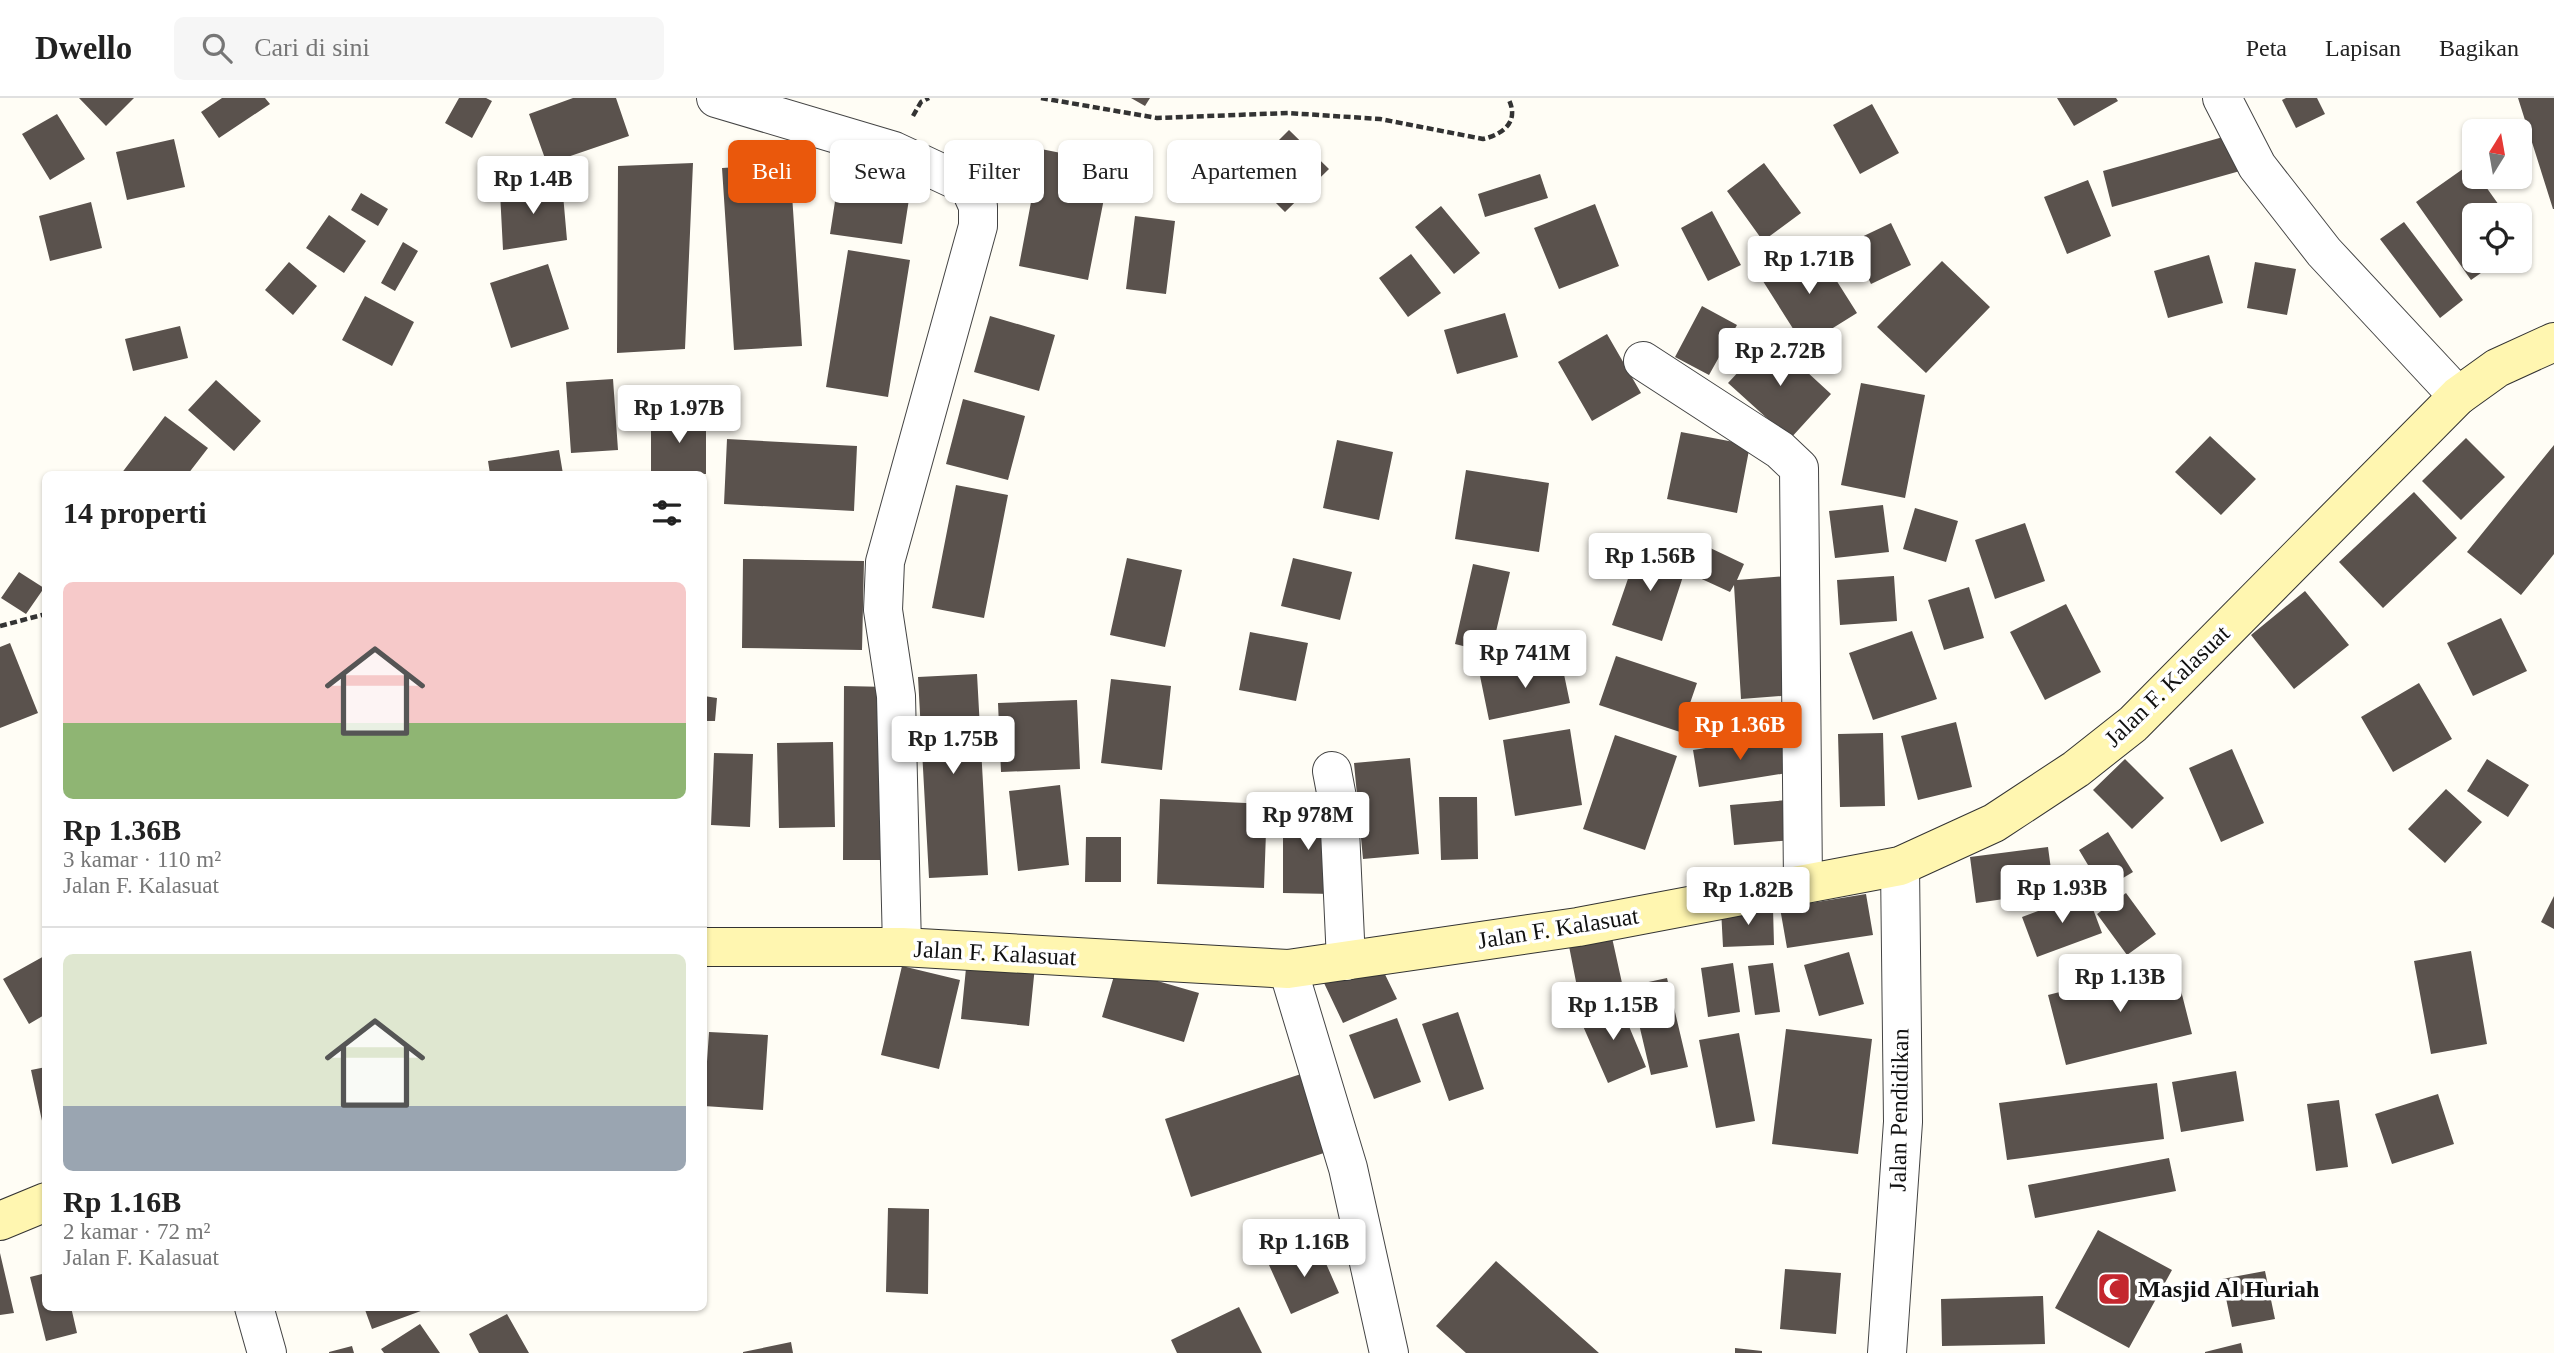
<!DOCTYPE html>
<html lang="id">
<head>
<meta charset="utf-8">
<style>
  :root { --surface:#fff; --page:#f6f6f6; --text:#222; --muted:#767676; --line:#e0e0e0; --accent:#ea580c }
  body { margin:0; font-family:"Times New Roman",serif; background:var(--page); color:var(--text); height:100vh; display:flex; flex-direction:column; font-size:26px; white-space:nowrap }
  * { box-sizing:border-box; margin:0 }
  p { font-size:23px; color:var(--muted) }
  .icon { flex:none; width:38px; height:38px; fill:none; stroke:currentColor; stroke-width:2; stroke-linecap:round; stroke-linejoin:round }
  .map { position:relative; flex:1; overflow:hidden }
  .details { position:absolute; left:42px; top:373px; width:665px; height:840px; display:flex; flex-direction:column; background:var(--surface); border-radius:10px; box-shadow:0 2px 5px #0004 }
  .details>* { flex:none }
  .hud { position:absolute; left:728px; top:42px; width:665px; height:63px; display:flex; gap:14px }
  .needle { width:46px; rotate:11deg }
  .fabs { position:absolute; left:2462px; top:21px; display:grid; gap:14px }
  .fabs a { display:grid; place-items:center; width:70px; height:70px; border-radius:10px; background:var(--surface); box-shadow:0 2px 5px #0004; font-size:35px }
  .price { position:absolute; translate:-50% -60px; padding:0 16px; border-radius:7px; background:#fff; color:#222; font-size:23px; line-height:46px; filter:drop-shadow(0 2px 4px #0008) }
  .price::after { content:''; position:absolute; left:50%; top:42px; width:21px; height:16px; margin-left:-10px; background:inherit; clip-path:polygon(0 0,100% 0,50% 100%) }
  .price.selected { background:var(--accent); color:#fff }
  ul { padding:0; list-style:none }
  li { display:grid; align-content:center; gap:14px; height:371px; padding:0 21px }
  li+li { border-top:2px solid var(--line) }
  li span { display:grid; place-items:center; height:217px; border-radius:10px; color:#555 }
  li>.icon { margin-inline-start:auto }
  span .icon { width:126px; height:126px; fill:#fffc; stroke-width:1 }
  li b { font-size:30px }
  h2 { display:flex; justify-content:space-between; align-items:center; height:84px; padding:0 21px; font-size:30px }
  .pill { padding:0 24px; border-radius:10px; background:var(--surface); box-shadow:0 2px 5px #0004; font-size:24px; line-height:63px }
  .pill.selected { background:var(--accent); color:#fff }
  header { display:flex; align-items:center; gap:42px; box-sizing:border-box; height:98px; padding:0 35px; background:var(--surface); border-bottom:2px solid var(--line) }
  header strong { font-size:33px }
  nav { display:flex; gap:38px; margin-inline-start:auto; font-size:24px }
  .search { width:490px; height:63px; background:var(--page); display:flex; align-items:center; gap:18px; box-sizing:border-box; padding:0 24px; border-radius:10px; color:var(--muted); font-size:26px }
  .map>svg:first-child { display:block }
</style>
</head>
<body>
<header>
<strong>Dwello</strong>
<div class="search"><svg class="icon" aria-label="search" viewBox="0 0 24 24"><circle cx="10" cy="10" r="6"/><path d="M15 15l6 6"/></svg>Cari di sini</div>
<nav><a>Peta</a><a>Lapisan</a><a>Bagikan</a></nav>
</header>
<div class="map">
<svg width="2554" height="1255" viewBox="0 0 2554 1255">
  <rect width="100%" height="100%" fill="#fffdf5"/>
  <path fill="#5a524d" d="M79,0H134L106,28Z
    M222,0H265L270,6L219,40L201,14Z
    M459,0H486L492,3L472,40L445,25Z
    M573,0H616L629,38L547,66L529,16Z
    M1131,0H1150L1145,8Z
    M2057,0H2116L2118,3L2074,28Z
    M2286,0H2317L2325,16L2296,30L2282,2Z
    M2518,0H2554V111H2553Z
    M1872,6L1899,55L1860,76L1833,27Z
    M57,16L85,61L50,82L22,36Z
    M1289,32L1329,71L1285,114L1246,75Z
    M2230,37L2240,73L2112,109L2103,73Z
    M174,41L185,89L127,102L116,54Z
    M1041,51L1111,65L1088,182L1019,168Z
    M842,58L914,69L902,146L830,136Z
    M693,65L685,251L617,255L618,68Z
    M1764,65L1801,115L1763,143L1727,93Z
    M790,66L802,248L734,252L722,70Z
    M2470,66L2474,79H2479L2506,117H2474V163H2498L2471,182L2416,104Z
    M1540,76L1548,100L1485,119L1478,96Z
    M2088,82L2111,138L2067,156L2044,99Z
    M562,85L567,142L503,152L500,94Z
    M361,95L388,111L378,128L351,112Z
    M91,104L102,150L50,163L39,118Z
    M1595,106L1619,168L1559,191L1534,130Z
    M1441,108L1480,155L1454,176L1415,129Z
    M1712,113L1741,167L1708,183L1681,130Z
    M329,117L366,143L344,175L306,150Z
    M1135,118L1175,123L1166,196L1126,191Z
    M2404,124L2463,202L2440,220L2380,141Z
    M1891,125L1911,167L1871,186L1851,144Z
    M403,144L418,153L395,193L381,185Z
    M1814,147L1857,215L1804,248L1761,180Z
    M848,152L910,162L888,299L826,289Z
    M1411,156L1441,195L1408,219L1379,180Z
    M2209,157L2223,205L2168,220L2154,173Z
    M1942,163L1990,209L1926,275L1877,229Z
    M289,164L317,188L293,217L265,192Z
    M2255,164L2296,171L2287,217L2247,210Z
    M548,166L569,231L511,250L490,185Z
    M365,198L414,224L392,268L342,242Z
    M1702,208L1737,227L1709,277L1675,259Z
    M1505,215L1518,259L1457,276L1444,232Z
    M990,218L1055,237L1039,293L974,274Z
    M180,228L188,260L133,273L125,241Z
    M1607,236L1641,295L1592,323L1558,264Z
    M1770,240L1831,296L1790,341L1728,285Z
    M613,281L618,352L571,355L566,284Z
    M216,282L261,323L234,353L188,312Z
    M1861,285L1925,297L1905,400L1841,387Z
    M963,301L1025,318L1008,382L946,366Z
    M165,318L208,350L188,376H121Z
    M651,318H706V376H651Z
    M1681,334L1750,347L1737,415L1667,401Z
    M2210,338L2256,381L2221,417L2175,374Z
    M2466,340L2505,379L2461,422L2422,383Z
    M727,341L857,348L854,413L724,406Z
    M1337,342L1393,354L1379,422L1323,410Z
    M2554,347V456L2521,497L2467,454Z
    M559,352L563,376H490L488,363Z
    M1466,372L1549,385L1539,454L1455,441Z
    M582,373H630V376H582Z
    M956,387L1008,397L984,520L932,510Z
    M2414,394L2457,440L2383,510L2339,464Z
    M1883,407L1889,454L1835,460L1829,413Z
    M1915,410L1958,423L1946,464L1903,451Z
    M2025,425L2045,483L1995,501L1975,442Z
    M1640,446L1688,463L1662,543L1612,527Z
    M1706,448L1744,466L1737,482L1786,478L1794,597L1741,601L1734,487L1730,494L1693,477Z
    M1127,460L1182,472L1165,549L1110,537Z
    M1293,460L1352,474L1340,522L1281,508Z
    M743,461L864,463L862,552L742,550Z
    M1473,466L1510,474L1491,555L1455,546Z
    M19,474L44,490L26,516L1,500Z
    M1894,478L1897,523L1840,527L1837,482Z
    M1969,489L1984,540L1944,552L1928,502Z
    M2305,493L2349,547L2294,591L2251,537Z
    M2066,506L2101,574L2045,602L2010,534Z
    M2501,520L2527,573L2473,598L2447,545Z
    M1912,533L1937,601L1873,622L1849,555Z
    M1250,534L1308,545L1296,603L1239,592Z
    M10,545L38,615L0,630V549Z
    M1616,558L1697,585L1680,634L1599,607Z
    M1561,562L1570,605L1489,622L1480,578Z
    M977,576L988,777L929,780L918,579Z
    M1111,581L1171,588L1162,672L1101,665Z
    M2419,585L2452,641L2393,674L2361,619Z
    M844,588L889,589V762H843Z
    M704,598L717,600L715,623H704Z
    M1077,602L1080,671L1001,674L998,605Z
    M1956,624L1972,689L1918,702L1901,638Z
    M1570,631L1582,707L1515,718L1503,642Z
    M1883,635L1885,708L1840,709L1838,636Z
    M1615,637L1677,658L1645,752L1583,731Z
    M1781,638L1787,675L1699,689L1693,652Z
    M833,644L835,729L779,730L777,645Z
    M2232,651L2264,725L2221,744L2189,670Z
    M714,655L753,656L750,729L711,727Z
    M1410,660L1419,756L1363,761L1354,665Z
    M2125,661L2164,700L2132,731L2093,692Z
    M2487,661L2529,687L2508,719L2467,693Z
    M1060,687L1069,767L1018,773L1009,693Z
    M2446,691L2482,724L2445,765L2408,731Z
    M1439,699H1477L1478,761L1441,762Z
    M1160,701L1267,706L1264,790L1157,786Z
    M1788,702L1792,742L1734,747L1730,707Z
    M1283,712H1334L1333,796L1283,795Z
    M2108,734L2133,774L2103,792L2079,752Z
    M1086,739H1121V784H1085Z
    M2048,749L2054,794L1976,805L1970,759Z
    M2087,795L2102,835L2037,859L2022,819Z
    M2126,795L2156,836L2127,857L2097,816Z
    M1866,796L1873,837L1787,850L1780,810Z
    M2554,798V831L2541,824Z
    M1773,810L1774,847L1723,849L1721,811Z
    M1611,835L1622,885L1578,894L1568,843Z
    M2471,853L2487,946L2431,956L2414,863Z
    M1849,854L1864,906L1819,918L1804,867Z
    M46,857V916L29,926L3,881Z
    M967,860L1035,868L1029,928L961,921Z
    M1377,860L1397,901L1343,925L1324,885Z
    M1733,865L1740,914L1708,919L1701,870Z
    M1773,865L1780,914L1755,917L1748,868Z
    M2174,865L2192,936L2066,967L2048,897Z
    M902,868L960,882L939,971L881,957Z
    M1116,871L1199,895L1184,944L1102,919Z
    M1667,880L1688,969L1651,977L1630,888Z
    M1618,902L1646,969L1608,985L1579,919Z
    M1458,914L1484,991L1449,1003L1422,926Z
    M1397,920L1421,984L1374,1001L1349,937Z
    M1786,931L1872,941L1858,1056L1772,1046Z
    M709,934L768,937L763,1012L704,1008Z
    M1739,935L1755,1023L1716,1030L1699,942Z
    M46,969V1031L44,1032L31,972Z
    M2236,973L2244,1023L2181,1034L2172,984Z
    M1307,974L1333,1052L1191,1099L1165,1021Z
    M2157,985L2164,1041L2007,1062L1999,1005Z
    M2438,996L2454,1046L2392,1066L2375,1016Z
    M2339,1002L2348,1069L2316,1073L2307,1006Z
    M2169,1060L2176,1093L2035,1120L2028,1087Z
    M888,1110L929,1111L928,1196L886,1194Z
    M2098,1132L2172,1172L2129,1250L2055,1210Z
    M1317,1145L1339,1195L1291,1216L1269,1167Z
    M0,1155L14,1215L0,1217Z
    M1496,1163L1599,1255H1466L1436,1228Z
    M1785,1171L1841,1175L1836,1236L1780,1231Z
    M2265,1173L2275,1221L2232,1229L2222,1181Z
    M46,1175V1209H71L77,1235L46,1243L30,1179Z
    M2043,1198L2045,1246L1942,1248L1941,1201Z
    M364,1209H429V1210L372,1231Z
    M1239,1209L1262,1255H1177L1171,1242Z
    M507,1216L529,1255H479L469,1236Z
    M420,1226L440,1255H384L381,1251Z
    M791,1244L793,1255H743V1254Z
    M2241,1245L2243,1255H2205V1254Z
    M352,1248L354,1255H329V1254Z
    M1735,1250L1762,1253V1255H1735Z"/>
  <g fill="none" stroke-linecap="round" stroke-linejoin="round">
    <defs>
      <path id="street" d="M716,0L894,53L969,88L978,108V128L885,464L883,512L896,598L902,849
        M2222,0L2257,68L2324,154L2458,298
        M1643,263L1780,352L1799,370L1803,786
        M1332,673L1339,710L1346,863
        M1288,871L1348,1070L1389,1255
        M254,1209L267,1255
        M1887,1255L1903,1024L1900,768"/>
      <path id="secondary" d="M704,849H902L1288,871L1578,829L1900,768L1994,725L2076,671L2133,626L2458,298L2497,270L2554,244
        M0,1123L46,1104"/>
    </defs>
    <use href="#street" stroke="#444" stroke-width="40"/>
    <use href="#secondary" stroke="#333" stroke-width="40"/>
    <path stroke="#333" stroke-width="4.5" stroke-dasharray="7 3.5" stroke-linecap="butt" d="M1041,0L1157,20L1288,15L1380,21L1483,41C1504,36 1520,23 1508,0
      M913,18L921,4L929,0
      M0,528L46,516"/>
    <use href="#street" stroke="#fff" stroke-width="38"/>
    <use href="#secondary" stroke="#fff6b0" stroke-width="38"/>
  </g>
  <defs>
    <symbol id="mosque-square" viewBox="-11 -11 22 22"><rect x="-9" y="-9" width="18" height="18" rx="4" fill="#c4262e" stroke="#fff"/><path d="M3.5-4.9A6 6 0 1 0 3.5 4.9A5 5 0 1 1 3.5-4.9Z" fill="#fff"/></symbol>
  </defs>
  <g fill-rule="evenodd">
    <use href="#mosque-square" x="2095" y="1172" width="38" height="38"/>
  </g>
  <g text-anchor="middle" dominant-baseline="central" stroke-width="7" stroke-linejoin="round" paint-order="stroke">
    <g font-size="24" fill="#111" stroke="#fff">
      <text transform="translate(2167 588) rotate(-44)">Jalan F. Kalasuat</text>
      <text transform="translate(1558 830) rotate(-9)">Jalan F. Kalasuat</text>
      <text transform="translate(995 855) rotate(3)">Jalan F. Kalasuat</text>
      <text transform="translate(1899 1012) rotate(-89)">Jalan Pendidikan</text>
    </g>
    <g font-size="24" font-weight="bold" fill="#111" stroke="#fff" text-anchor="start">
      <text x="2138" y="1191">Masjid Al Huriah</text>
    </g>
  </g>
</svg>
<div class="fabs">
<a><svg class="needle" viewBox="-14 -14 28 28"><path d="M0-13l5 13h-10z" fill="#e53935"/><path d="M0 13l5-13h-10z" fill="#767676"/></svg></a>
<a><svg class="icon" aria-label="locate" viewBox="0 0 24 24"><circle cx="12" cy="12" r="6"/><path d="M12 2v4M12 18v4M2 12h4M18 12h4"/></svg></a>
</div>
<b class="price" style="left:533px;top:118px">Rp 1.4B</b>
<b class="price" style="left:1809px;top:198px">Rp 1.71B</b>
<b class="price" style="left:1780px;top:290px">Rp 2.72B</b>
<b class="price" style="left:679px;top:347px">Rp 1.97B</b>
<b class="price" style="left:1650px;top:495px">Rp 1.56B</b>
<b class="price" style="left:1525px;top:592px">Rp 741M</b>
<b class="price selected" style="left:1740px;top:664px">Rp 1.36B</b>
<b class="price" style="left:953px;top:678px">Rp 1.75B</b>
<b class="price" style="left:1308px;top:754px">Rp 978M</b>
<b class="price" style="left:2062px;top:827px">Rp 1.93B</b>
<b class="price" style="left:1748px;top:829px">Rp 1.82B</b>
<b class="price" style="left:2120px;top:916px">Rp 1.13B</b>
<b class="price" style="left:1613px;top:944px">Rp 1.15B</b>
<b class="price" style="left:1304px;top:1181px">Rp 1.16B</b>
<div class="hud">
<a class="pill selected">Beli</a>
<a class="pill">Sewa</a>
<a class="pill">Filter</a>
<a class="pill">Baru</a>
<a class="pill">Apartemen</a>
</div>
<section class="details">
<h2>14 properti<svg class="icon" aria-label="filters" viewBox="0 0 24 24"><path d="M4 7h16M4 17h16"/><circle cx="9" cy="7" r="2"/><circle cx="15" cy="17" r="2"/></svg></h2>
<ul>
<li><span style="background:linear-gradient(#f6c9c9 65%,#8fb573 0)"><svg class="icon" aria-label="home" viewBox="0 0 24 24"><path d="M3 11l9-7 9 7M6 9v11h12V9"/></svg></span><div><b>Rp 1.36B</b><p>3 kamar · 110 m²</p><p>Jalan F. Kalasuat</p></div></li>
<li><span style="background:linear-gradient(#dfe7d0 70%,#9aa5b1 0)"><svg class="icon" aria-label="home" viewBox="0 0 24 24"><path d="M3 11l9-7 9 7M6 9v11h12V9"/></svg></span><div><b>Rp 1.16B</b><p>2 kamar · 72 m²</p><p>Jalan F. Kalasuat</p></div></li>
</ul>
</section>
</div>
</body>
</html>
